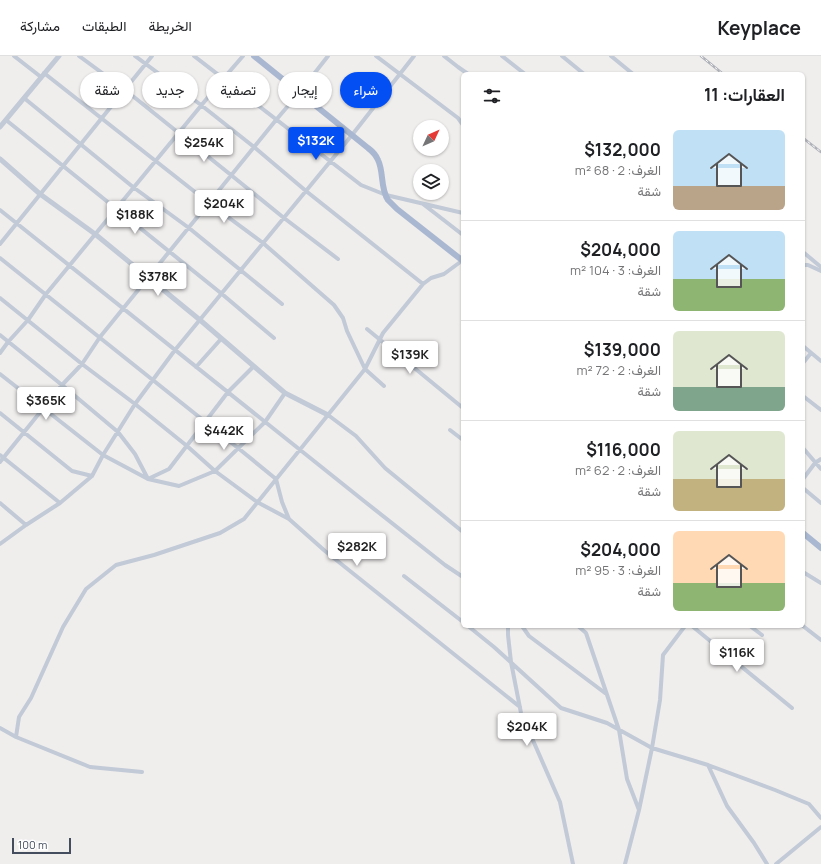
<!DOCTYPE html>
<html lang="ar">
<head>
<meta charset="utf-8">
<style>
  :root { --surface:#fff; --page:#f6f6f6; --text:#202124; --muted:#757577; --line:#e0e0e0; --accent:#044ff3 }
  body { margin:0; font-family:Manrope,Vazirmatn,sans-serif; background:var(--page); color:var(--text); direction:rtl; height:100vh; display:flex; flex-direction:column; font-size:15px; white-space:nowrap }
  * { box-sizing:border-box; margin:0 }
  p { font-size:13px; color:var(--muted) }
  .icon { flex:none; width:22px; height:22px; fill:none; stroke:currentColor; stroke-width:2; stroke-linecap:round; stroke-linejoin:round }
  .map { position:relative; flex:1; overflow:hidden; direction:ltr }
  .side { position:absolute; left:461px; top:16px; width:344px; height:556px; display:flex; flex-direction:column; background:var(--surface); border-radius:6px; box-shadow:0 1px 3px #0004; direction:rtl }
  .side>* { flex:none }
  .banner { position:absolute; left:12px; top:16px; width:380px; height:36px; direction:rtl; display:flex; gap:8px }
  .needle { width:26px; rotate:46deg }
  .fabs { position:absolute; left:413px; top:64px; display:grid; gap:8px }
  .fabs a { display:grid; place-items:center; width:36px; height:36px; border-radius:50%; background:var(--surface); box-shadow:0 1px 3px #0004; font-size:20px }
  .scale { position:absolute; left:12px; bottom:10px; width:59px; box-sizing:border-box; padding-left:4px; border:2px solid #434d5d; border-top:0; font-size:11px; line-height:14px; white-space:nowrap; color:#434d5d; -webkit-text-stroke:3px #fff; paint-order:stroke }
  .price { position:absolute; translate:-50% -34px; padding:0 9px; border-radius:4px; background:#fff; color:#222; font-size:13px; line-height:26px; filter:drop-shadow(0 1px 2px #0008) }
  .price::after { content:''; position:absolute; left:50%; top:24px; width:12px; height:9px; margin-left:-6px; background:inherit; clip-path:polygon(0 0,100% 0,50% 100%) }
  .price.active { background:var(--accent); color:#fff }
  ul { padding:0; list-style:none }
  li { display:flex; align-items:center; gap:12px; height:100px; padding:0 20px }
  li+li { border-top:1px solid var(--line) }
  li span { display:grid; place-items:center; flex:none; width:112px; height:80px; border-radius:6px; color:#555 }
  li>.icon { margin-inline-start:auto }
  span .icon { width:48px; height:48px; fill:#fffc; stroke-width:1 }
  li b { font-size:17px }
  h2 { display:flex; justify-content:space-between; align-items:center; height:48px; padding:0 20px; font-size:17px }
  .pill { padding:0 14px; border-radius:18px; background:var(--surface); box-shadow:0 1px 3px #0004; font-size:14px; line-height:36px }
  .pill.active { background:var(--accent); color:#fff }
  header { display:flex; align-items:center; gap:24px; box-sizing:border-box; height:56px; padding:0 20px; background:var(--surface); border-bottom:1px solid var(--line) }
  header strong { font-size:19px }
  nav { display:flex; gap:22px; margin-inline-start:auto; font-size:14px }
  .map>svg:first-child { display:block }
</style>
</head>
<body>
<header>
<strong>Keyplace</strong>
<nav><a>الخريطة</a><a>الطبقات</a><a>مشاركة</a></nav>
</header>
<div class="map">
<svg width="821" height="808" viewBox="0 0 821 808">
  <rect width="100%" height="100%" fill="#f0eded"/>
  <g fill="none" stroke-linecap="round" stroke-linejoin="round">
    <path stroke="#c1cad6" stroke-width="4" d="M14,0L41,21
      M79,0L124,33L231,119L284,162L338,203
      M135,0L201,49L254,91L306,135L423,228
      M194,0L361,129L386,139L463,157
      M376,0L458,62L463,69
      M444,0L458,11L468,18
      M502,0L525,18
      M562,0L584,18
      M611,0L633,18
      M44,17L209,147L263,187L334,249L343,262L347,275L365,313L384,330
      M24,42L133,131L189,172L282,248
      M6,64L222,238L274,282
      M423,148L463,179
      M0,154L364,445L445,509L463,521
      M0,188L152,0
      M803,196L821,211
      M0,202L238,392L276,423L282,446L289,463L325,495L520,651
      M803,209H808L821,215
      M0,242L82,308L135,348L187,390L215,415L257,446L289,463
      M367,273L463,352
      M0,279L62,329L118,376L135,398L148,423L179,430L215,415L265,366L285,337
      M803,290L821,305
      M0,297L8,286L28,264L46,238L223,23L243,0
      M803,307L811,297
      M196,311L221,283
      M0,318L103,399L148,423L169,413L228,336L253,311
      M803,340L821,354
      M0,357L72,415L92,420
      M328,359L356,380L385,412L463,476
      M450,374L463,384
      M803,392L821,413
      M0,399L60,447
      M0,406L62,329L82,308L100,281L276,64L299,37L328,0
      M803,423L815,407L821,403
      M803,432L821,447
      M0,447L26,469
      M0,488L26,469L60,447L92,420L103,399L135,348L175,294L352,79L414,0
      M803,516L821,527
      M404,520L463,566
      M468,570L494,591L561,652L607,667L652,692L708,709L727,750L754,787L767,808
      M508,570V579L511,606L521,657L560,746L573,808
      M522,570L529,580L605,637
      M578,570L586,577L619,674L627,723L639,754L625,808
      M692,570L792,652
      M750,570L762,579
      M803,570L821,584
      M0,672L16,681L90,711L142,716
      M16,681L19,661L31,642L63,571L86,533L116,509L154,499L220,477L244,463L365,313L383,277L423,228L431,222L444,218L463,204
      M708,709L775,734L809,748L821,762
      M639,754L652,692L660,644L663,599L685,570
      M776,808L821,771"/>
    <path stroke="#c1cad6" stroke-width="5" d="M0,71L59,0
      M0,103L40,138L95,178L200,264L285,337L328,359"/>
    <path stroke="#a9b8d0" stroke-width="6" d="M254,0L368,92C372,95 376,99 378,104C384,116 380,132 388,144C391,147 394,150 397,153L463,205
      M803,477L821,492"/>
    <defs>
      <path id="rail" d="M701,0L723,18
        M803,82L821,96"/>
    </defs>
    <use href="#rail" stroke="#aeb1b8" stroke-width="2.5"/>
    <use href="#rail" stroke="#fff" stroke-width="1" stroke-dasharray="3" stroke-linecap="butt"/>
  </g>
</svg>
<div class="fabs">
<a><svg class="needle" viewBox="-14 -14 28 28"><path d="M0-13l5 13h-10z" fill="#e53935"/><path d="M0 13l5-13h-10z" fill="#757577"/></svg></a>
<a><svg class="icon" aria-label="layers" viewBox="0 0 24 24"><path d="M12 4l9 5-9 5-9-5zM3 14l9 5 9-5"/></svg></a>
</div>
<div class="scale">100 m</div>
<b class="price active" style="left:316px;top:105px">$132K</b>
<b class="price" style="left:204px;top:107px">$254K</b>
<b class="price" style="left:224px;top:168px">$204K</b>
<b class="price" style="left:135px;top:179px">$188K</b>
<b class="price" style="left:158px;top:241px">$378K</b>
<b class="price" style="left:410px;top:319px">$139K</b>
<b class="price" style="left:46px;top:365px">$365K</b>
<b class="price" style="left:224px;top:395px">$442K</b>
<b class="price" style="left:357px;top:511px">$282K</b>
<b class="price" style="left:737px;top:617px">$116K</b>
<b class="price" style="left:527px;top:691px">$204K</b>
<div class="banner">
<a class="pill active">شراء</a>
<a class="pill">إيجار</a>
<a class="pill">تصفية</a>
<a class="pill">جديد</a>
<a class="pill">شقة</a>
</div>
<section class="side">
<h2>العقارات: 11<svg class="icon" aria-label="filters" viewBox="0 0 24 24"><path d="M4 7h16M4 17h16"/><circle cx="9" cy="7" r="2"/><circle cx="15" cy="17" r="2"/></svg></h2>
<ul>
<li><span style="background:linear-gradient(#bfe0f5 70%,#b9a48a 0)"><svg class="icon" aria-label="home" viewBox="0 0 24 24"><path d="M3 11l9-7 9 7M6 9v11h12V9"/></svg></span><div><b>$132,000</b><p>الغرف: 2 · 68 m²</p><p>شقة</p></div></li>
<li><span style="background:linear-gradient(#bfe0f5 60%,#8fb573 0)"><svg class="icon" aria-label="home" viewBox="0 0 24 24"><path d="M3 11l9-7 9 7M6 9v11h12V9"/></svg></span><div><b>$204,000</b><p>الغرف: 3 · 104 m²</p><p>شقة</p></div></li>
<li><span style="background:linear-gradient(#dfe7d0 70%,#7fa58c 0)"><svg class="icon" aria-label="home" viewBox="0 0 24 24"><path d="M3 11l9-7 9 7M6 9v11h12V9"/></svg></span><div><b>$139,000</b><p>الغرف: 2 · 72 m²</p><p>شقة</p></div></li>
<li><span style="background:linear-gradient(#dfe7d0 60%,#c2b280 0)"><svg class="icon" aria-label="home" viewBox="0 0 24 24"><path d="M3 11l9-7 9 7M6 9v11h12V9"/></svg></span><div><b>$116,000</b><p>الغرف: 2 · 62 m²</p><p>شقة</p></div></li>
<li><span style="background:linear-gradient(#ffd9b3 65%,#8fb573 0)"><svg class="icon" aria-label="home" viewBox="0 0 24 24"><path d="M3 11l9-7 9 7M6 9v11h12V9"/></svg></span><div><b>$204,000</b><p>الغرف: 3 · 95 m²</p><p>شقة</p></div></li>
</ul>
</section>
</div>
</body>
</html>
